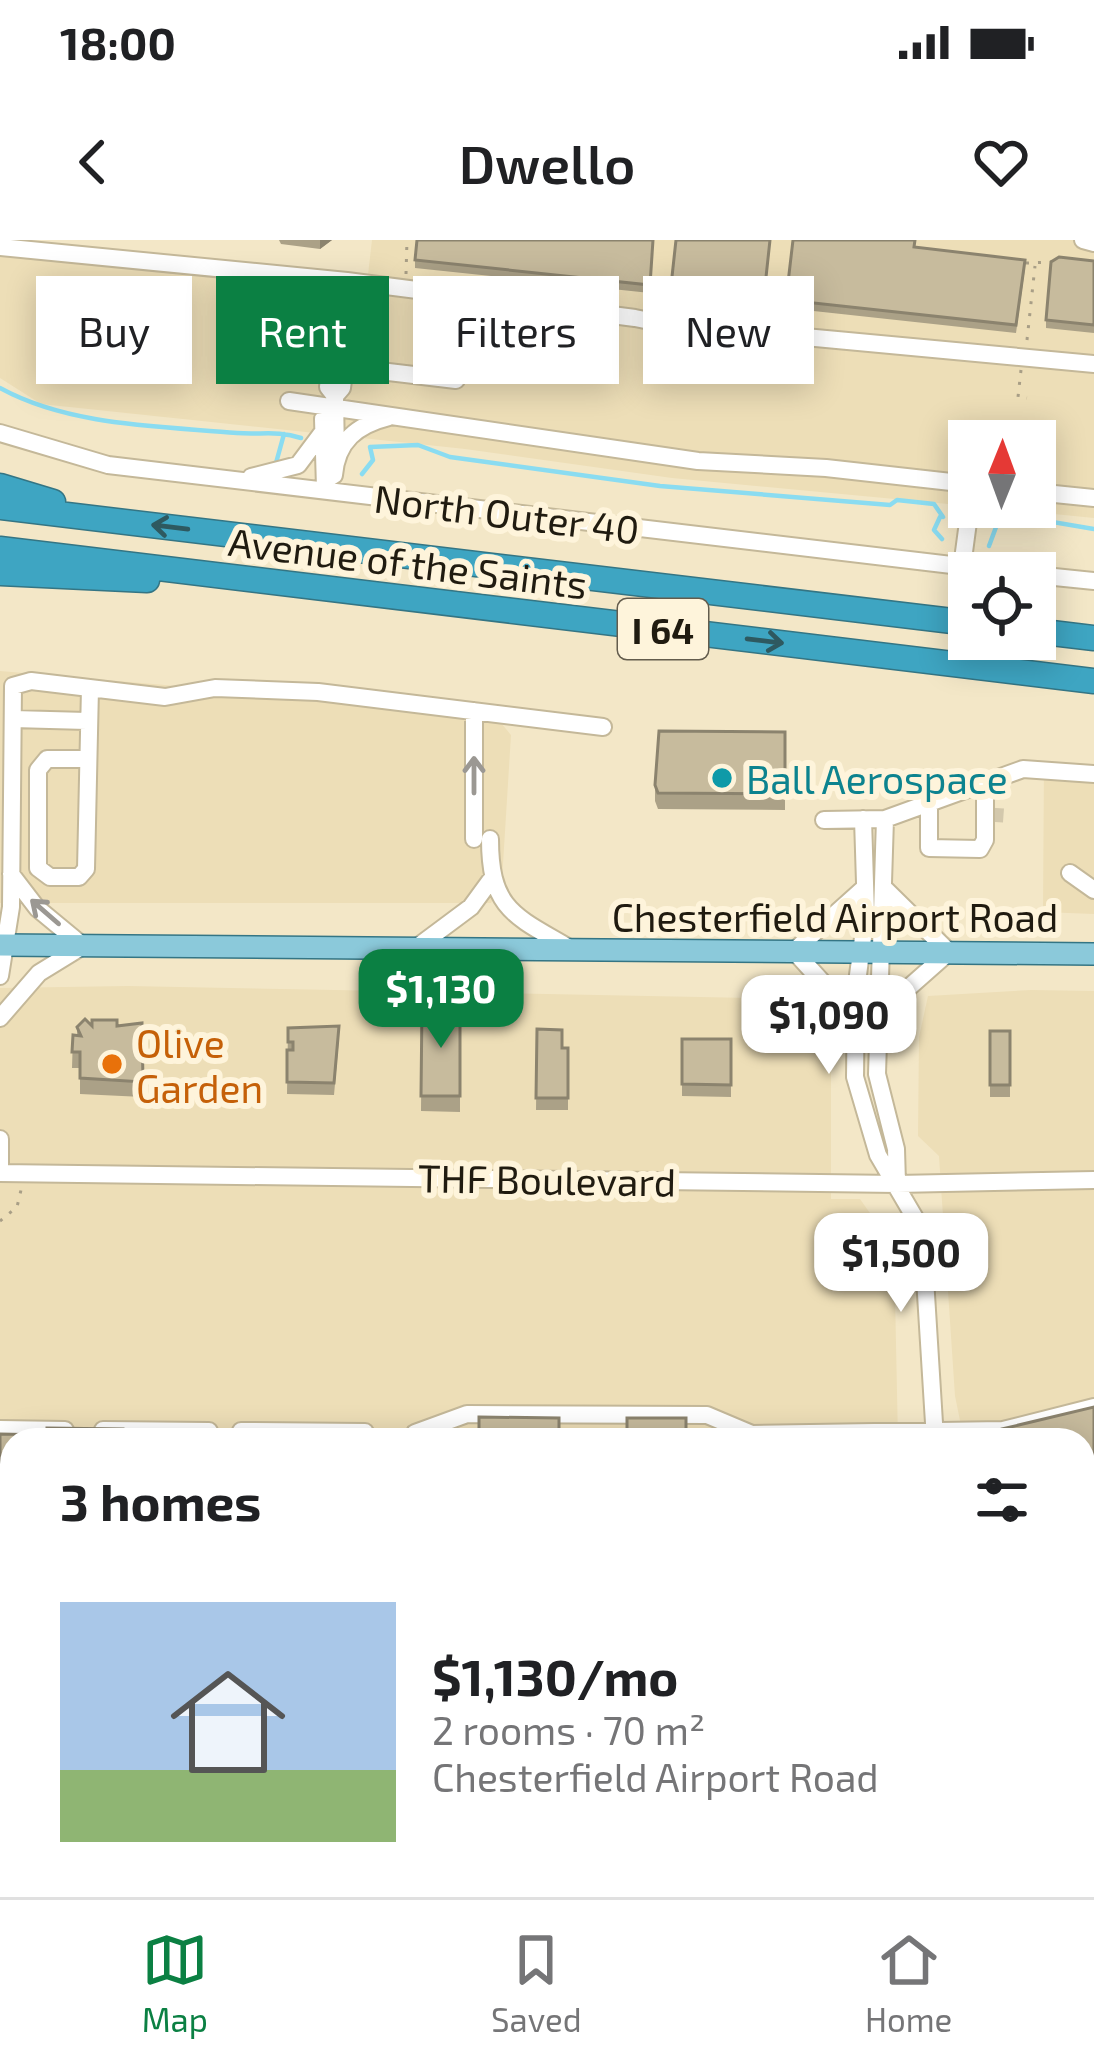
<!DOCTYPE html>
<html lang="en">
<head>
<meta charset="utf-8">
<style>
  :root { --surface:#fff; --page:#f6f6f6; --text:#202124; --muted:#757577; --line:#e0e0e0; --accent:#0b8043 }
  body { margin:0; font-family:"Exo 2",sans-serif; background:var(--page); color:var(--text); height:100vh; display:flex; flex-direction:column; font-size:45px; white-space:nowrap }
  * { box-sizing:border-box; margin:0 }
  p { font-size:39px; color:var(--muted) }
  .icon { flex:none; width:66px; height:66px; fill:none; stroke:currentColor; stroke-width:2; stroke-linecap:round; stroke-linejoin:round }
  .map { position:relative; flex:1; overflow:hidden }
  .panel { position:absolute; left:0px; top:1188px; width:1095px; height:471px; display:flex; flex-direction:column; background:var(--surface); border-radius:36px 36px 0 0; box-shadow:0 6px 30px #0003 }
  .panel>* { flex:none }
  .top-card { position:absolute; left:36px; top:36px; width:1023px; height:108px; display:flex; gap:24px }
  .needle { width:78px; rotate:1deg }
  .controls { position:absolute; left:948px; top:180px; display:grid; gap:24px }
  .controls a { display:grid; place-items:center; width:108px; height:108px; border-radius:0px; background:var(--surface); box-shadow:0 6px 30px #0003; font-size:60px }
  .price { position:absolute; translate:-50% -102px; padding:0 27px; border-radius:24px; background:#fff; color:#222; font-size:39px; line-height:78px; filter:drop-shadow(0 3px 6px #0008) }
  .price::after { content:''; position:absolute; left:50%; top:72px; width:36px; height:27px; margin-left:-18px; background:inherit; clip-path:polygon(0 0,100% 0,50% 100%) }
  .price.current { background:var(--accent); color:#fff }
  ul { padding:0; list-style:none }
  li { display:flex; align-items:center; gap:36px; height:300px; padding:0 60px }
  li+li { border-top:3px solid var(--line) }
  li span { display:grid; place-items:center; flex:none; width:336px; height:240px; border-radius:0px; color:#555 }
  li>.icon { margin-inline-start:auto }
  span .icon { width:144px; height:144px; fill:#fffc; stroke-width:1 }
  li b { font-size:51px }
  h2 { display:flex; justify-content:space-between; align-items:center; height:144px; padding:0 60px; font-size:51px }
  .tag { padding:0 42px; border-radius:0px; background:var(--surface); box-shadow:0 6px 30px #0003; font-size:42px; line-height:108px }
  .tag.current { background:var(--accent); color:#fff }
  .status { display:flex; justify-content:space-between; align-items:center; height:84px; padding:0 60px; background:var(--surface); direction:ltr }
  .status svg { height:33px; fill:currentColor }
  header { display:flex; justify-content:space-between; align-items:center; height:156px; padding:0 60px; background:var(--surface); font-size:54px; font-weight:600 }
  .tab-bar { display:flex; justify-content:space-around; align-items:center; height:168px; border-top:3px solid var(--line); background:var(--surface); font-size:33px; color:var(--muted) }
  .tab-bar a { display:grid; justify-items:center; gap:6px }
  .tab-bar .current { color:var(--accent) }
  .map>svg:first-child { display:block }
</style>
</head>
<body>
<div class="status"><b>18:00</b><svg viewBox="0 0 49 12"><path d="M0 12V9h3v3zM5 12V6h3v6zM10 12V3h3v9zM15 12V0h3v12zM26 1h20v11H26zM47 4h2v5h-2z"/></svg></div>
<header><svg class="icon" aria-label="back" viewBox="0 0 24 24"><path d="M15 5l-7 7 7 7"/></svg>Dwello<svg class="icon" aria-label="heart" viewBox="0 0 24 24"><path d="M12 20l-8-8c-3-5 5-10 8-4 3-6 11-1 8 4z"/></svg></header>
<div class="map">
<svg width="1094" height="1657" viewBox="0 0 1094 1657">
  <rect width="100%" height="100%" fill="#f3e7c7"/>
  <path fill="#eddeb7" d="M372,0H1094V278L985,267H1035V201H969V266L672,238L465,209L41,164L0,138V11L366,52Z
    M0,431L281,455L501,483L511,495L502,640L491,663H0Z
    M1044,521L1094,526V674L1043,672Z
    M128,746L804,759L831,793V959H860L894,1007L898,1200H12V1418L0,1419V748Z
    M1031,750L1094,751V1331L1083,1330V1200H964L955,1156L939,916L918,896L919,797L928,756Z"/>
  <g fill="none" stroke-linecap="round" stroke-linejoin="round">
    <path stroke="#8adcf1" stroke-width="4.5" d="M0,148C69,186 159,186 237,193C261,195 277,190 301,198
      M276,223L284,194
      M362,234L373,220L370,207L418,205L450,217L660,246L890,265L897,260L934,264L943,277
      M940,277L934,290L942,299
      M991,283L1006,274L1094,289
      M989,306L999,279"/>
    <path stroke="#d3c8ac" stroke-width="16" stroke-dasharray="16 8" stroke-linecap="butt" d="M995,582L996,568"/>
    <defs>
      <path id="minor" d="M1083,0L1094,3
        M0,7L347,41L635,78L729,97L794,96L1094,124
        M264,118L303,123
        M380,131L456,140
        M335,156L328,147L338,59L347,43
        M289,161L698,221L826,228L969,244
        M0,193L108,225L1019,333
        M336,218L335,156L342,148L353,61L347,48
        M251,237L298,225L322,193
        M326,240L334,235C337,201 357,185 389,177
        M325,248L323,179L333,171
        M1035,252L1094,258
        M962,327L970,267
        M1035,335L1094,341
        M474,471V599
        M13,479L87,481
        M86,519H47L38,530V628L50,637H79L86,629L90,448
        M929,564V608L980,609L985,600V544
        M863,579L866,675L856,750L855,837L878,915L922,990L935,1199
        M885,579L877,834L896,909L897,943
        M824,580L885,579L1023,529L1094,534
        M490,599C490,670 515,676 571,709
        M1070,633L1094,650
        M416,708L471,667L490,641
        M0,736L11,667L13,446L31,441L165,457L215,448L318,452L603,487
        M0,778L39,733L83,706L37,668L11,634
        M855,778L794,711L862,650
        M877,786L906,750L949,712L886,650
        M0,899V933
        M0,933L897,944L1094,940
        M0,1189L65,1190
        M103,1190L209,1191
        M241,1191L365,1192
        M415,1193L467,1174L707,1175L752,1194L1003,1190L1094,1167
        M1083,1311L1094,1312
        M0,1365H12
        M0,1408H12
        M1083,1520L1094,1518
        M0,1622L12,1615"/>
      <path id="major" d="M0,705L1094,714"/>
      <path id="highway" d="M0,246L53,262
        M0,267L969,383
        M0,309L1094,441
        M0,333L147,340
        M1035,391L1094,398"/>
    </defs>
    <use href="#minor" stroke="#c4b899" stroke-width="20"/>
    <use href="#major" stroke="#347584" stroke-width="24"/>
    <use href="#highway" stroke="#347584" stroke-width="27"/>
    <path stroke="#a89e86" stroke-width="3" stroke-dasharray="3 9" stroke-linecap="butt" d="M1026,23L1051,22
      M406,34L407,0
      M1027,100L1035,26
      M1021,130L1018,157L1027,158
      M0,981L17,967L21,950
      M1083,1586L1094,1584
      M55,1657L72,1647"/>
    <use href="#minor" stroke="#fff" stroke-width="16"/>
    <use href="#major" stroke="#8bc9da" stroke-width="21"/>
    <use href="#highway" stroke="#3ea5c2" stroke-width="24"/>
  </g>
  <path fill="#aba187" d="M279,0H332L320,9L281,4Z
    M653,0L650,53L415,28V20Z
    M770,7L763,73L670,63V55Z
    M915,7L1025,28L1016,93L786,68V60Z
    M1094,21V93L1046,88V80Z
    M785,492V570L658,569L655,561V545Z
    M422,765H460V872L421,871Z
    M142,783L143,857L80,854V828H72L73,795H77V787L117,786Z
    M288,788L339,798L334,855L287,854Z
    M537,789L562,808H568V870H536Z
    M990,791H1010V857H990Z
    M682,799H731V857L682,856Z
    M559,1190L686,1200H12V1328H0V1194L346,1198Z"/>
  <path fill="#8b836e" d="M320,0H332L320,9Z
    M1094,1242V1257L1083,1260V1244Z"/>
  <path fill="#c7bb9d" stroke="#8b836e" stroke-width="3" d="M417,0H653L650,45L415,20Z
    M676,0H770L763,65L670,55Z
    M793,0H915L914,7L1025,20L1016,85L786,60Z
    M1059,17L1094,21V85L1046,80L1051,22Z
    M659,491L785,492V554L658,553L655,545Z
    M422,765H460V856H421Z
    M85,779L92,786V780H117V786L142,783L143,842L80,838V812H72L73,795L81,796L77,787Z
    M339,786L334,843L287,842V810H293V802H288V788Z
    M537,789L562,790V808H568V858H536Z
    M990,791H1010V845H990Z
    M682,799H731V845L682,844Z
    M1094,1167V1242L1083,1244V1200H1002V1189Z
    M479,1177L559,1178V1190H627V1178H686V1200H12V1313L0,1312V1194L47,1195V1188L123,1189V1195L134,1196L135,1190H174L173,1196H191V1190H261V1198H275V1191L346,1198V1192L479,1190Z
    M760,1196H806V1200H760Z"/>
  <defs><path id="oneway-shaft" d="M-6 0H5M1.5-3L5.5 0L1.5 3" fill="none" stroke-width="1.6" stroke-linecap="round" stroke-linejoin="round" transform="scale(3)"/></defs>
  <g stroke="#2e5960">
    <use href="#oneway-shaft" transform="translate(170 287) rotate(-173)"/>
    <use href="#oneway-shaft" transform="translate(765 401) rotate(7)"/>
  </g>
  <g stroke="#9b9893">
    <use href="#oneway-shaft" transform="translate(474 535) rotate(-90)"/>
    <use href="#oneway-shaft" transform="translate(45 672) rotate(-139)"/>
  </g>
  <circle fill="#0f9aa8" stroke="#fef4db" stroke-width="4.5" cx="722" cy="538" r="12"/>
  <circle fill="#e8710a" stroke="#fef4db" stroke-width="4.5" cx="112" cy="824" r="12"/>
  <g text-anchor="middle" dominant-baseline="central" stroke-width="12" stroke-linejoin="round" paint-order="stroke">
    <rect fill="#fef4db" stroke="#635c4d" stroke-width="3" x="618" y="359" width="90" height="60" rx="9"/>
    <g font-size="36" font-weight="bold" fill="#201b10">
      <text x="663" y="389">I 64</text>
    </g>
    <g font-size="39" fill="#201b10" stroke="#fef4db">
      <text transform="translate(507 273) rotate(7)">North Outer 40</text>
      <text transform="translate(408 322) rotate(7)">Avenue of the Saints</text>
      <text x="835" y="676">Chesterfield Airport Road</text>
      <text transform="translate(547 939) rotate(1)">THF Boulevard</text>
    </g>
    <g font-size="39" fill="#0d838f" stroke="#fef4db" text-anchor="start">
      <text x="746" y="538">Ball Aerospace</text>
    </g>
    <g font-size="39" fill="#c56008" stroke="#fef4db" text-anchor="start">
      <text x="136" y="802">Olive<tspan x="136" dy="45">Garden</tspan></text>
    </g>
  </g>
</svg>
<div class="controls">
<a><svg class="needle" viewBox="-14 -14 28 28"><path d="M0-13l5 13h-10z" fill="#e53935"/><path d="M0 13l5-13h-10z" fill="#757577"/></svg></a>
<a><svg class="icon" aria-label="locate" viewBox="0 0 24 24"><circle cx="12" cy="12" r="6"/><path d="M12 2v4M12 18v4M2 12h4M18 12h4"/></svg></a>
</div>
<b class="price current" style="left:441px;top:811px">$1,130</b>
<b class="price" style="left:829px;top:837px">$1,090</b>
<b class="price" style="left:901px;top:1075px">$1,500</b>
<div class="top-card">
<a class="tag">Buy</a>
<a class="tag current">Rent</a>
<a class="tag">Filters</a>
<a class="tag">New</a>
</div>
<section class="panel">
<h2>3 homes<svg class="icon" aria-label="filters" viewBox="0 0 24 24"><path d="M4 7h16M4 17h16"/><circle cx="9" cy="7" r="2"/><circle cx="15" cy="17" r="2"/></svg></h2>
<ul>
<li><span style="background:linear-gradient(#a9c7e8 70%,#8fb573 0)"><svg class="icon" aria-label="home" viewBox="0 0 24 24"><path d="M3 11l9-7 9 7M6 9v11h12V9"/></svg></span><div><b>$1,130/mo</b><p>2 rooms · 70 m²</p><p>Chesterfield Airport Road</p></div></li>
</ul>
</section>
</div>
<nav class="tab-bar">
<a class="current"><svg class="icon" aria-label="map" viewBox="0 0 24 24"><path d="M3 6l6-2 6 2 6-2v14l-6 2-6-2-6 2zM9 4v14M15 6v14"/></svg>Map</a>
<a><svg class="icon" aria-label="saved" viewBox="0 0 24 24"><path d="M7 4h10v16l-5-4-5 4z"/></svg>Saved</a>
<a><svg class="icon" aria-label="home" viewBox="0 0 24 24"><path d="M3 11l9-7 9 7M6 9v11h12V9"/></svg>Home</a>
</nav>
</body>
</html>
